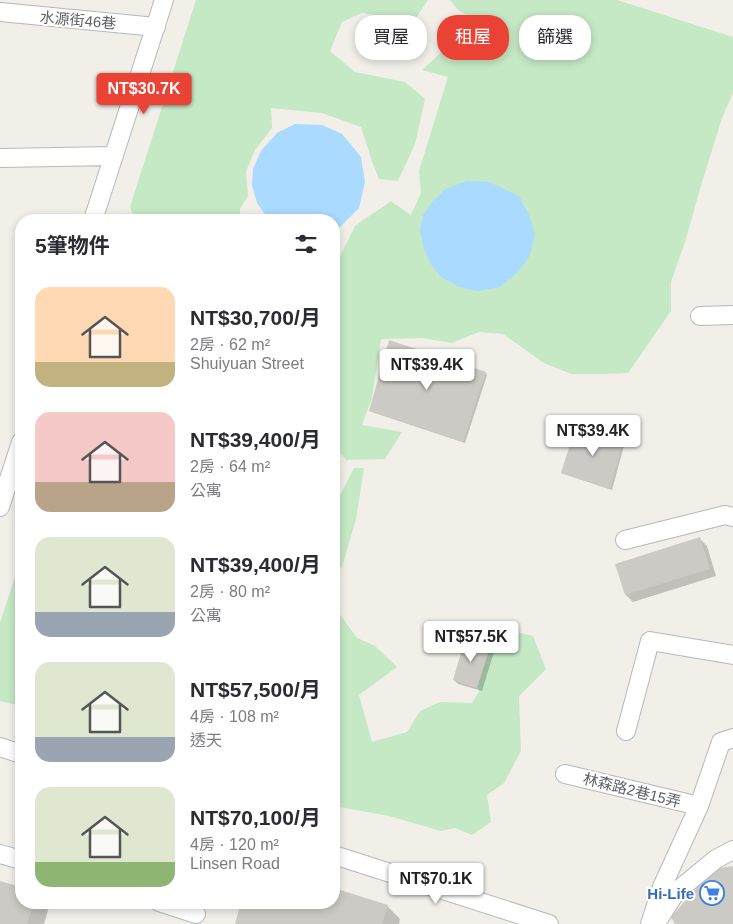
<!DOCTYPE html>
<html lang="zh-TW">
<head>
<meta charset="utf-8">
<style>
  :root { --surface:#fff; --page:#f7f7f7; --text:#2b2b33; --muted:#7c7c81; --accent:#ea4335 }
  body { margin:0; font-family:Helvetica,"Noto Sans TC",sans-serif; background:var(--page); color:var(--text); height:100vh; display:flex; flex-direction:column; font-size:19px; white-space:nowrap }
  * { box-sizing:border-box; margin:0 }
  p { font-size:16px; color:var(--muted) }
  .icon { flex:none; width:28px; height:28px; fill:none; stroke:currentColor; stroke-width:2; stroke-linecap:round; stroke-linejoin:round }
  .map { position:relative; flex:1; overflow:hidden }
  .drawer { position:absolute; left:15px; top:214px; width:325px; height:695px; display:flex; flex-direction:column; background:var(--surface); border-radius:20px; box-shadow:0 2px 8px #0003 }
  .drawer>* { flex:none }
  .top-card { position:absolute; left:355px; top:15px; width:302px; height:45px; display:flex; gap:10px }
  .price { position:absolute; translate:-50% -42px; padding:0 11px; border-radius:5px; background:#fff; color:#222; font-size:16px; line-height:32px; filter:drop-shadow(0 1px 2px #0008) }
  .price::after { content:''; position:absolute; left:50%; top:30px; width:15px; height:11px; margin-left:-8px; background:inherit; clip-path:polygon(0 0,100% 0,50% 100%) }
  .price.on { background:var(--accent); color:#fff }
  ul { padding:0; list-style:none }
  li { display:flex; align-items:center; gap:15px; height:125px; padding:0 20px }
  li span { display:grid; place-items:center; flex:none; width:140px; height:100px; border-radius:15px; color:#555 }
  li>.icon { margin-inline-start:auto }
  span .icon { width:60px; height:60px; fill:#fffc; stroke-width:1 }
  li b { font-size:21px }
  h2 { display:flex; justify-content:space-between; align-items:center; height:60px; padding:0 20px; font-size:21px }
  .tag { padding:0 18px; border-radius:20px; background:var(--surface); box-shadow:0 2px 8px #0003; font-size:18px; line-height:45px }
  .tag.on { background:var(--accent); color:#fff }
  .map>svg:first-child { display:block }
</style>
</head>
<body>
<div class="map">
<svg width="733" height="924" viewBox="0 0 733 924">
  <rect width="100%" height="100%" fill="#f1efe8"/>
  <path fill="#c5e8c5" d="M196,0H428L413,22L362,13L342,22L330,51L355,72L405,82L425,99L415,144L398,181L379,179L372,161L361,127L322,113L271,108L272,128L255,150L246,171L248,196L240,209V220H135L130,207Z
    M450,0H617L733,37V93L722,118L699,192L686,239L671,282V311L628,373L603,374H571L544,363L503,334L479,332L452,343L422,338L381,339L372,398L362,425L402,432L385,459L346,460L334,446V262L340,257L355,226L391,201L411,215L421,193L419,171L448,77L422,70L449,45L484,25L458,10Z
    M354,468H364L356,519L342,567L334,573V507Z
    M21,558V706L0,701V623Z
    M334,612L339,613L357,638L375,646L397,667L359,695L372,742L407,732L420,711L440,702L472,703L479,692L474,669L495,627L533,636L546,669L519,696L521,751L504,783L487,795L491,822L472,835L455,828L441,831L389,816L334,806Z"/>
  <path fill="#aadaff" d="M295,124L322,125L342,134L361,157L365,182L359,208L339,228L334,231V220H269L257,203L252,185L253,169L261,151L277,133Z
    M467,181L489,182L519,196L528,213L535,233L530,255L518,272L500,287L477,291L459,287L441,277L430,263L424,248L420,231L423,215L434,200L445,189Z"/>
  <path fill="#0003" d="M485,373L487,375L465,443L372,412L370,411Z
    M623,440L625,442L612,490L564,474L562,472Z
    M700,539L707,546L716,576L633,602L626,595Z
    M489,648L494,652L482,691L458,684L454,680Z
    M0,882L21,889V902H45L49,907L44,924H0Z
    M334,889L387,906L400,919L399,924H236L334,902Z"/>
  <path fill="#cccac5" d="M389,340L486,372L463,442L369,411Z
    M576,425L624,439L610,489L561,473Z
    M700,537L710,569L625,595L615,564Z
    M465,639L490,647L477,688L453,680Z
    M733,866V924H675L671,917L713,869Z
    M0,881L21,887V902H34L27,924H0Z
    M334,888L388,905L382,924H235L241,902H334Z"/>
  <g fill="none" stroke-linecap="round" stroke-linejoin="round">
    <defs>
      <path id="minor" d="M0,12L156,27
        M0,158L114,156
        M93,220L164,0
        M700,316L733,315
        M0,507L21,442
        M625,540L725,515L733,517
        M626,731L650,641L733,655
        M0,747L21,754
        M565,774L699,806
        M0,854L21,860
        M334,855L549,924
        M159,902L196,914
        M658,920L676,892L716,859L733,850
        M650,924L662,887L699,806L721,742L733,738"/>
    </defs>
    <use href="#minor" stroke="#b5b8bc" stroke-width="20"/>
    <use href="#minor" stroke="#fff" stroke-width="18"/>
  </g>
  <defs>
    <symbol id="supermarket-ring" viewBox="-11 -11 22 22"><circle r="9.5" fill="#fff" stroke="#3f7fe0" stroke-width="1.5"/><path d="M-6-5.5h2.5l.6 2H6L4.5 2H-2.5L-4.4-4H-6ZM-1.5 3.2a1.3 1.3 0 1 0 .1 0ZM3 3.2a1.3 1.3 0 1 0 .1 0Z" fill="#3f7fe0"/></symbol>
  </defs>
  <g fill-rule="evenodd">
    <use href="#supermarket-ring" x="698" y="879" width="28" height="28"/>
  </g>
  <g text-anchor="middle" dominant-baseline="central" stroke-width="4" stroke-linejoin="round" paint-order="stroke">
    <g font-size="15" fill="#5f6368" stroke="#fff">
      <text transform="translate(78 20) rotate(5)">水源街46巷</text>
      <text transform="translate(632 790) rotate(14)">林森路2巷15弄</text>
    </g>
    <g font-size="15" font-weight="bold" fill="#366cbe" stroke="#fff" text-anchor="end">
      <text x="694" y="893">Hi-Life</text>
    </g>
  </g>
</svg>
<b class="price on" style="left:144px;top:115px">NT$30.7K</b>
<b class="price" style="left:427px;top:391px">NT$39.4K</b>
<b class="price" style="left:593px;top:457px">NT$39.4K</b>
<b class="price" style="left:471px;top:663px">NT$57.5K</b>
<b class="price" style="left:436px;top:905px">NT$70.1K</b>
<div class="top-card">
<a class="tag">買屋</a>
<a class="tag on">租屋</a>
<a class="tag">篩選</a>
</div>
<section class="drawer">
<h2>5筆物件<svg class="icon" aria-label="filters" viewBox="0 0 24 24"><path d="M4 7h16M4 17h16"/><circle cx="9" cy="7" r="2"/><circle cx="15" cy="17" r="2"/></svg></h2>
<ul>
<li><span style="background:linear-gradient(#ffd9b3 75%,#c2b280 0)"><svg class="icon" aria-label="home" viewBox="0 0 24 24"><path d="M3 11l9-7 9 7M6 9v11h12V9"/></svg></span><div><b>NT$30,700/月</b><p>2房 · 62 m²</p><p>Shuiyuan Street</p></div></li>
<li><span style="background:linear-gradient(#f6c9c9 70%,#b9a48a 0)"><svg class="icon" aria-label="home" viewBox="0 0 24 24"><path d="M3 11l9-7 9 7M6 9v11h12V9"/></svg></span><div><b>NT$39,400/月</b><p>2房 · 64 m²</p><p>公寓</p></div></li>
<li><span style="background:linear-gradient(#dfe7d0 75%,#9aa5b1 0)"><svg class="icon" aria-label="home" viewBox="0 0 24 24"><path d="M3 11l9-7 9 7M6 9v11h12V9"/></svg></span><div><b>NT$39,400/月</b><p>2房 · 80 m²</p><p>公寓</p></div></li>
<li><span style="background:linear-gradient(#dfe7d0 75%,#9aa5b1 0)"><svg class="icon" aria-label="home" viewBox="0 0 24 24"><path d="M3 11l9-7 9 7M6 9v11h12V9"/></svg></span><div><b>NT$57,500/月</b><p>4房 · 108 m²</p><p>透天</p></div></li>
<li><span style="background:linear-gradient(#dfe7d0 75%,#8fb573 0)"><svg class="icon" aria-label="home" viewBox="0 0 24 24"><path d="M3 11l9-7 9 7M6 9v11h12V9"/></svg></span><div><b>NT$70,100/月</b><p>4房 · 120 m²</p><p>Linsen Road</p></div></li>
</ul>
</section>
</div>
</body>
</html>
